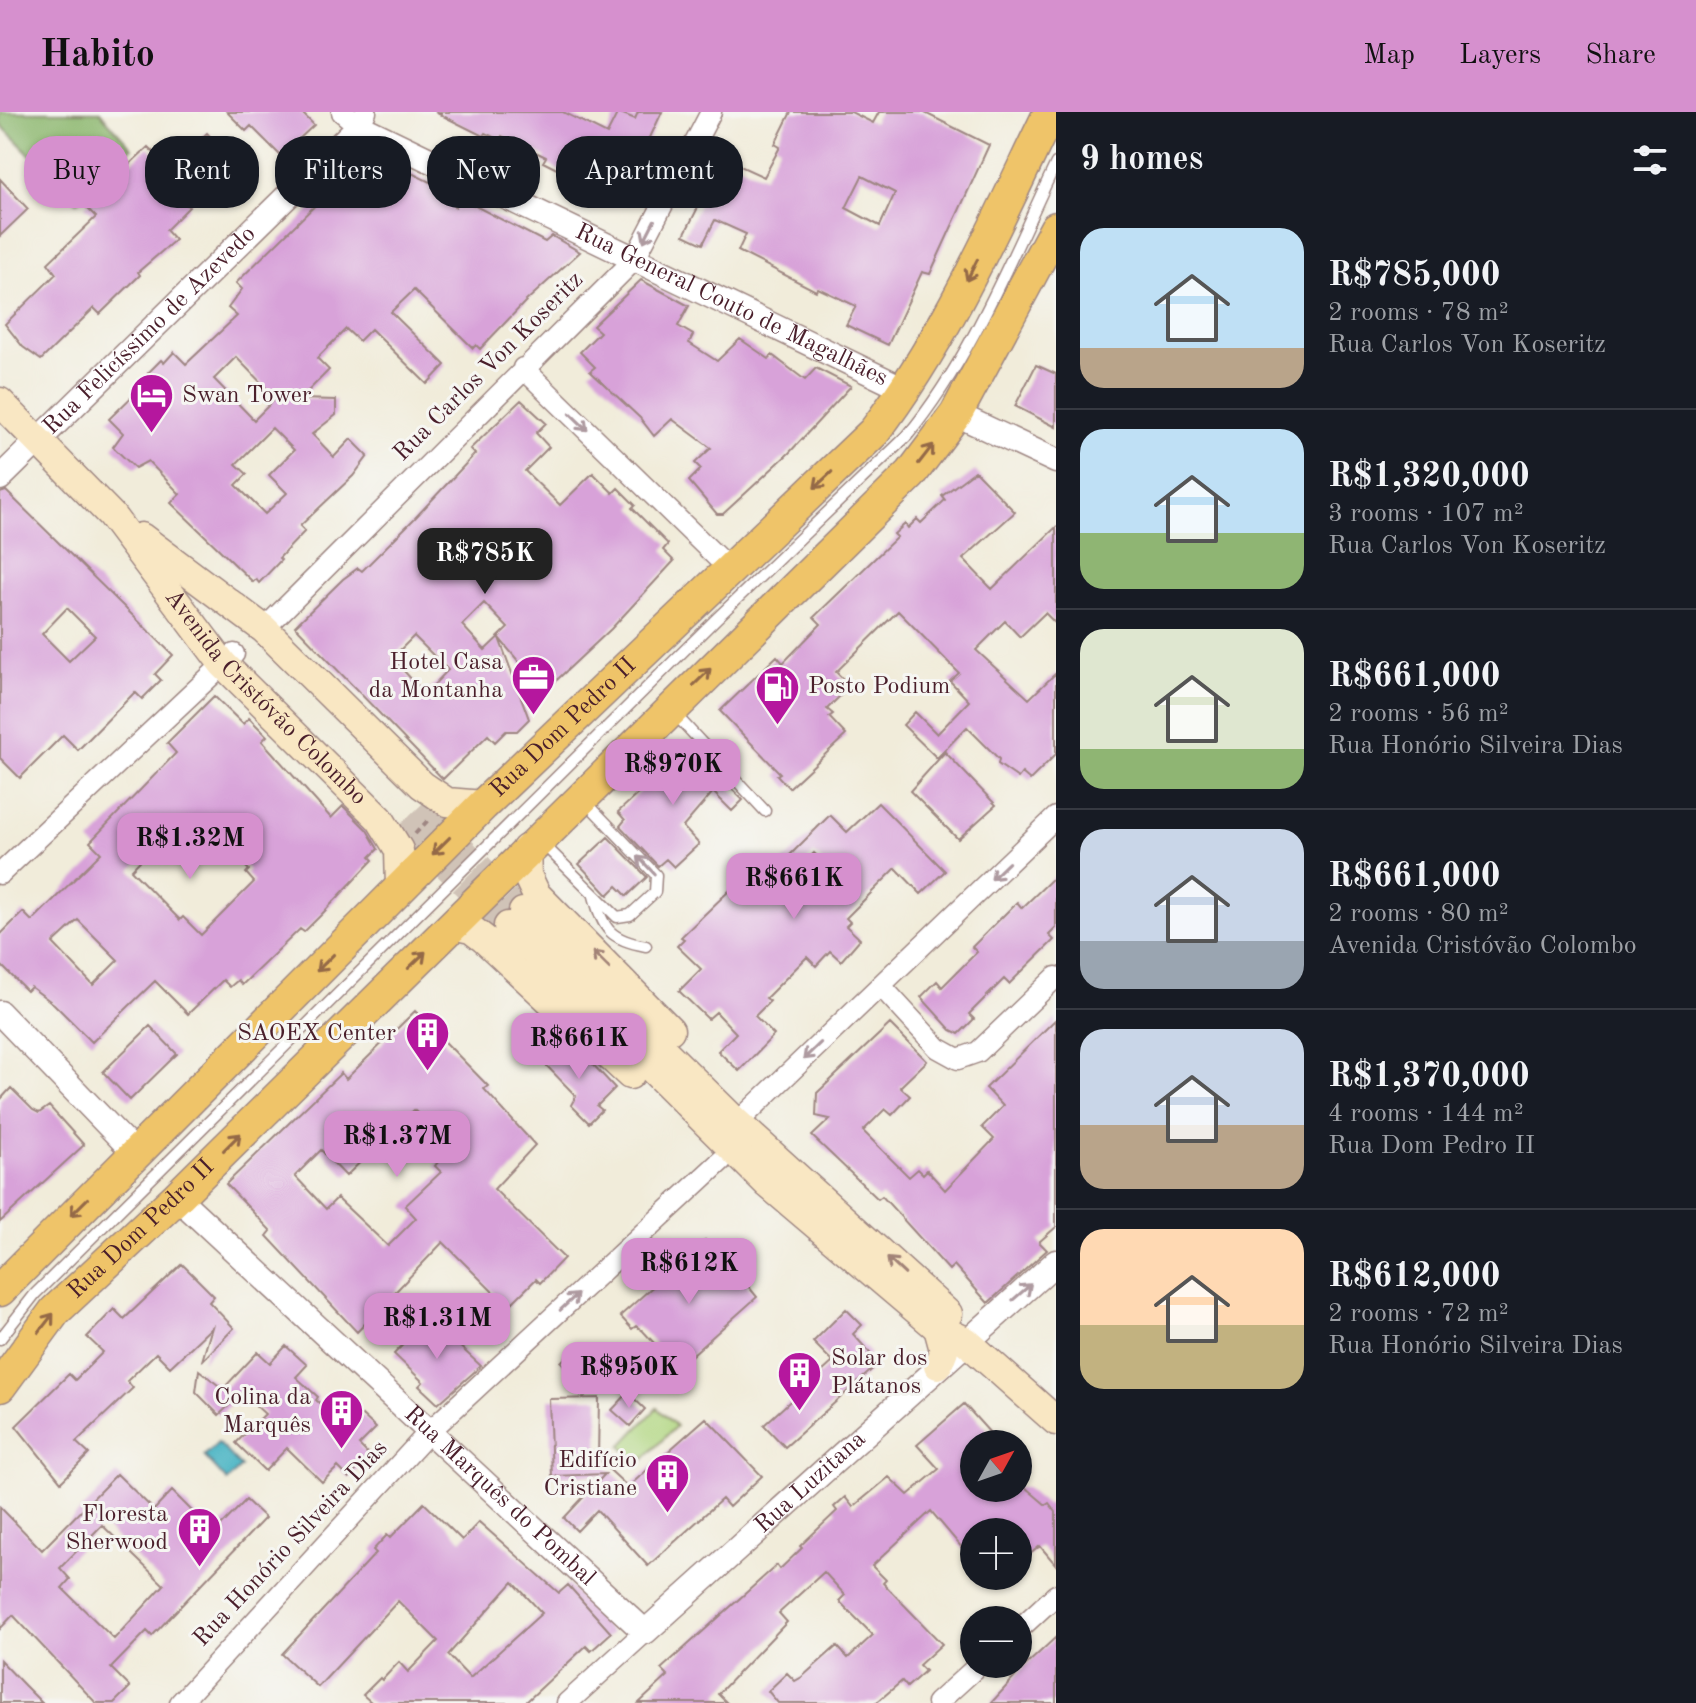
<!DOCTYPE html>
<html lang="en">
<head>
<meta charset="utf-8">
<style>
  :root { --surface:#171b24; --page:#242831; --text:#f1f3f6; --muted:#9ea1a6; --line:#363941; --accent:#d690ce }
  body { margin:0; font-family:"Old Standard TT",serif; background:var(--page); color:var(--text); height:100vh; display:flex; flex-direction:column; font-size:30px; white-space:nowrap }
  * { box-sizing:border-box; margin:0 }
  p { font-size:26px; color:var(--muted) }
  .icon { flex:none; width:44px; height:44px; fill:none; stroke:currentColor; stroke-width:2; stroke-linecap:round; stroke-linejoin:round }
  .map { position:relative; flex:1; overflow:hidden }
  .details { display:flex; flex-direction:column; background:var(--surface); width:640px }
  .details>* { flex:none }
  .hud { position:absolute; left:24px; top:24px; width:760px; height:72px; display:flex; gap:16px }
  .needle { width:52px; rotate:50deg }
  .buttons { position:absolute; left:960px; top:1318px; display:grid; gap:16px }
  .buttons a { display:grid; place-items:center; width:72px; height:72px; border-radius:50%; background:var(--surface); box-shadow:0 2px 6px #0004; font-size:40px }
  .price { position:absolute; translate:-50% -68px; padding:0 18px; border-radius:16px; background:var(--accent); color:#111; font-size:26px; line-height:52px; filter:drop-shadow(0 2px 4px #0008) }
  .price::after { content:''; position:absolute; left:50%; top:48px; width:24px; height:18px; margin-left:-12px; background:inherit; clip-path:polygon(0 0,100% 0,50% 100%) }
  .price.selected { background:#222; color:#fff }
  ul { padding:0; list-style:none }
  li { display:flex; align-items:center; gap:24px; height:200px; padding:0 24px }
  li+li { border-top:2px solid var(--line) }
  li span { display:grid; place-items:center; flex:none; width:224px; height:160px; border-radius:24px; color:#555 }
  li>.icon { margin-inline-start:auto }
  span .icon { width:96px; height:96px; fill:#fffc; stroke-width:1 }
  li b { font-size:34px }
  h2 { display:flex; justify-content:space-between; align-items:center; height:96px; padding:0 24px; font-size:34px }
  .chip { padding:0 28px; border-radius:32px; background:var(--surface); box-shadow:0 2px 6px #0004; font-size:28px; line-height:72px }
  .chip.selected { background:var(--accent); color:#111 }
  header { display:flex; align-items:center; gap:48px; box-sizing:border-box; height:112px; padding:0 40px; background:var(--accent); color:#111 }
  header strong { font-size:38px }
  nav { display:flex; gap:44px; margin-inline-start:auto; font-size:28px }
  main { display:flex; flex:1; min-height:0 }
  .map>svg:first-child { display:block }
</style>
</head>
<body>
<header>
<strong>Habito</strong>
<nav><a>Map</a><a>Layers</a><a>Share</a></nav>
</header>
<main>
<div class="map">
<svg width="1056" height="1591" viewBox="0 0 1056 1591">
  <rect width="100%" height="100%" fill="#f6f6f2"/>
  <filter id="ink" filterUnits="userSpaceOnUse"><feTurbulence type="fractalNoise" baseFrequency=".0125" numOctaves="2"/><feDisplacementMap in="SourceGraphic" scale="16" xChannelSelector="R" yChannelSelector="G"/><feConvolveMatrix kernelMatrix="1 2 1 2 8 2 1 2 1" color-interpolation-filters="sRGB"/></filter>
  <filter id="wash" filterUnits="userSpaceOnUse"><feTurbulence type="fractalNoise" baseFrequency=".006" numOctaves="4" result="noise"/><feDisplacementMap in="SourceGraphic" scale="32" xChannelSelector="R" yChannelSelector="G"/><feGaussianBlur stdDeviation="1.8" result="paint"/><feColorMatrix in="noise" values="0 0 0 0 0 0 0 0 0 0 0 0 0 0 0 0 0 1.4 0 .05"/><feComposite in="paint" operator="in"/></filter>
  <g filter="url(#wash)">
    <rect width="100%" height="100%" fill="#f1ecda"/>
    <path fill="#b0d680" stroke="#7d7a56" stroke-width="2" d="M657,1296L676,1314L639,1352L621,1334Z"/>
    <path fill="#8cb76e" stroke="#6b6b4c" stroke-width="2" d="M0,0H100L132,36L77,90L0,12Z"/>
    <path fill="#46b3c3" stroke="#486977" stroke-width="2" d="M218,1331L241,1355L227,1369L204,1344Z"/>
    <g id="blocks">
      <path fill="#d8a2d9" fill-rule="evenodd" d="M227,0H301L314,13L281,44L251,14L246,19Z
        M435,0H563L607,22L618,0L635,7L638,0H662L630,68L638,73L628,93L543,50L546,45L502,24L500,28L485,21L483,24Z
        M791,0H851L873,11L879,0H923L989,33L930,162L922,160L888,233L846,213L856,194L818,176L816,179L738,139L746,122L715,108L703,132L684,123L723,46L764,65L780,35L775,32ZM862,64L895,81L880,114L846,96Z
        M207,21L239,55L219,76L213,70L187,93L189,95L166,118L175,128L138,160L140,163L100,202L94,196L41,248L23,235L5,212L56,162L48,151L96,105L85,94L148,35L170,57Z
        M359,35L432,71L455,95L462,87L545,130L552,124L580,140L525,190L480,237L476,233L473,236L414,178L391,200L445,253L427,272L371,217L359,229L346,217L317,246L329,258L300,287L336,288V303L312,322L334,345L351,327L368,344L353,364L300,414L305,419L279,446L281,448L259,471L256,467L253,470L171,391L180,382L148,349L135,356L113,335L123,321L109,307L152,265L148,261L161,248L164,251L174,240L186,252L237,204L228,196L242,177L236,171L337,72L329,64ZM236,245L276,286L254,308L214,267ZM272,316L294,338L269,363L287,381L265,402L236,373L247,362L236,352Z
        M0,67L28,97L0,124Z
        M641,168L689,194L678,214L693,223L689,231L717,249L740,227L769,247L772,243L805,268L816,256L851,274L789,341L723,402H717L689,369L701,357L695,351L711,336L672,307L654,324L640,306L590,259L595,255L580,240L600,220L593,214Z
        M1036,253L1056,262V315L1015,294Z
        M521,288L546,311L536,321L549,335L525,359L560,393L593,361L613,381L618,376L635,393L632,396L668,432L663,438L674,449L611,517L544,580L499,526L529,607L517,619H506L495,630L488,623L443,667L295,514L343,467L358,456L362,459L415,406L475,342L470,337ZM484,491L508,516L485,538L462,513ZM414,524L448,558L425,582L392,546Z
        M975,359L1015,400L963,447L992,477L1056,415V512L1045,501L1020,525L1005,509L976,538L1029,587L1056,561V642L1030,668L1022,661L1018,666L998,652L999,647L967,615L937,646L903,613L915,600L937,622L969,589L950,569L959,561L898,499L836,560L850,574L827,597L833,602L829,605L846,623L789,676L777,663L780,661L720,599L777,544L783,551L821,512L814,505L897,425L894,422L905,412L908,416L917,407L921,411L945,388L942,384Z
        M6,379L173,543L155,562L161,568L142,587L135,580L78,638L63,623L20,666L0,646V381ZM67,496L95,524L69,549L42,522Z
        M214,584L243,612L249,606L267,624L262,629L331,706L343,694L367,718L378,737L370,745L373,748L321,803L304,820L300,817L242,873L238,868L230,875L223,868L188,902L155,869L92,930L54,892L31,875L27,879L0,852V823L23,800L32,809L101,741L90,730L176,641L167,631ZM178,710L213,745L225,733L249,758L246,761L254,770L201,823L183,805L180,808L131,758ZM78,808L118,848L93,873L53,831Z
        M685,632L743,688L732,699L713,680L683,715L699,732L674,755L666,747L658,754L620,714L625,708L618,700L664,658Z
        M945,640L996,693L958,727L910,679Z
        M878,691L945,759L921,782L896,756L846,806L850,810L846,814L860,827L841,849L830,839L816,854L807,845L766,886L770,889L755,904L774,923L739,959L718,939L736,921L716,900L708,907L679,879L701,857L677,834L684,827L681,825L731,777L743,790L830,703L847,720ZM814,741L839,765L818,786L794,762Z
        M608,725L647,765L627,784L617,774L608,783L579,752Z
        M1056,763V816L1049,823L1054,828L1009,872L1004,867L969,902L974,907L959,922L951,918L921,885L937,869L942,875L977,840L972,835L1017,790L1022,796Z
        M415,899L488,974L484,977L535,1033L494,1077L564,1146L540,1171L536,1167L508,1195L443,1130L357,1220L267,1124L271,1119L226,1072L341,961L346,967ZM414,998L450,1034L435,1054L441,1060L405,1094L416,1106L388,1134L337,1086L326,1097L295,1064L321,1038L346,1064Z
        M1056,907V1115L1039,1130L1047,1138L988,1191L954,1153L949,1158L882,1084L878,1087L812,1024L830,1007L816,1004L817,981L890,912L927,949L900,975L910,984L892,1003L885,997L863,1019L909,1065L918,1057L923,1062L927,1058L945,1078L994,1027L982,1015L1003,994L986,976Z
        M150,914L177,942L130,988L103,960Z
        M560,929L581,952L587,946L615,976L597,994L602,998L589,1011L571,993L576,984L541,948Z
        M11,976L33,998L39,1001L49,994L84,1033L0,1110V988Z
        M705,1128L735,1168L741,1172L744,1169L757,1185L674,1259L662,1246L665,1243L643,1219L636,1214L632,1217L620,1204Z
        M182,1152L214,1184L209,1190L234,1216L202,1249L212,1215L170,1255L156,1241L127,1269L133,1276L76,1330L89,1342L61,1370L16,1314L69,1262L75,1268L103,1240L87,1225L114,1197L124,1207Z
        M846,1197L862,1213L853,1222L870,1241L867,1244L876,1254L785,1335L764,1313L833,1250L813,1230Z
        M429,1206L481,1254L438,1292L419,1274L423,1270L394,1242Z
        M577,1233L592,1247L576,1264L561,1250Z
        M286,1234L307,1253L296,1265L318,1285L316,1288L344,1313L350,1307L354,1311L362,1303L376,1316L359,1333L370,1344L349,1366L338,1355L322,1370L287,1336L265,1359L236,1331L265,1302L242,1281L219,1303L196,1280L199,1258L223,1277L258,1240L270,1251Z
        M628,1281L645,1297L630,1314L612,1298Z
        M599,1286L598,1347L628,1375L706,1306L762,1364L729,1395L722,1387L648,1454L597,1398L577,1419L564,1406L605,1362L552,1364L549,1287Z
        M964,1292L1000,1332H974V1376H1026L1046,1393L1049,1391L1056,1400V1453L1040,1434L1018,1452V1420H974V1450L931,1399L872,1454L886,1468L883,1471L942,1532L919,1553L925,1559L907,1575L902,1569L876,1591H778L768,1579L787,1561L795,1569L802,1565L837,1534L848,1546L873,1523L839,1489L845,1483L824,1460L779,1501L787,1510L718,1582L727,1591H639L668,1564L661,1557L777,1453L780,1457L802,1436L800,1434L837,1399L834,1395L845,1385L853,1395L889,1365L908,1383L939,1357L917,1333Z
        M117,1362L154,1398L172,1379L214,1421L246,1388L265,1406L152,1524L147,1519L111,1556L130,1575L114,1591H96L13,1503L0,1517V1395L42,1438ZM102,1413L164,1473L114,1527L62,1476L70,1467L60,1456Z
        M424,1391L462,1428L479,1410L559,1481L568,1473L611,1521L591,1539L586,1534L525,1591H372L363,1583L380,1566L382,1568L399,1550L408,1560L438,1529L398,1489L318,1575L282,1542L376,1441L373,1438L387,1423L390,1426ZM513,1470L542,1501L470,1566L448,1543Z
        M1056,1525V1591H991L1025,1554Z
        M0,1548L24,1573L42,1591H0Z"/>
    </g>
  </g>
  <g filter="url(#ink)">
    <use href="#blocks" fill-opacity="0" stroke="#9e8682" stroke-width="2"/>
    <g fill="none" stroke-linecap="round" stroke-linejoin="round">
      <path stroke="#d0c3b7" stroke-width="28" stroke-dasharray="28 14" stroke-linecap="butt" d="M419,695L523,800
        M403,710L508,814"/>
      <defs>
        <path id="service" d="M674,601L765,699
          M542,731L617,805L630,803L655,780L656,763L585,689
          M594,784C603,818 611,828 646,834
          M0,1227L35,1182L717,506L907,324C973,244 1012,143 1056,51"/>
        <path id="minor" d="M342,0L359,14L366,0
          M523,256L729,457
          M264,517L634,148L711,0
          M0,762L234,542
          M881,874L938,936L958,947L978,940L1056,865
          M737,1011L1056,705
          M1018,1518L1056,1483
          M180,1591L430,1319L722,1048
          M567,1591L645,1520
          M937,1591L980,1552"/>
        <g id="tertiary">
          <path d="M956,302L1056,349"/>
          <path id="s1" d="M0,366L359,14L906,278"/>
          <path d="M0,901L134,1040"/>
          <path id="s2" d="M177,1085L645,1520L1056,1150"/>
        </g>
        <g id="secondary">
          <path id="s3" d="M0,290L111,403L223,552L380,707L399,738L400,776"/>
          <path d="M141,425L264,517L422,673L447,690L483,693"/>
          <path d="M526,737L527,763L536,782L670,918"/>
          <path d="M523,800L737,1011L948,1202"/>
          <path d="M452,813L471,817L484,827L630,963"/>
          <path d="M508,814L768,1072L938,1216L966,1229L1056,1309"/>
          <path d="M938,1216L944,1238L938,1253"/>
        </g>
        <g id="primary">
          <path id="s4" d="M0,1178L483,693L874,320C948,223 997,109 1050,0"/>
          <path id="s5" d="M0,1274L55,1199L177,1085L911,362L956,302L1056,116"/>
        </g>
      </defs>
      <use href="#service" stroke="#9e8682" stroke-width="13"/>
      <use href="#minor" stroke="#9e8682" stroke-width="23"/>
      <use href="#tertiary" stroke="#9e8682" stroke-width="27"/>
      <use href="#secondary" stroke="#9e8682" stroke-width="31"/>
      <use href="#primary" stroke="#9e8682" stroke-width="35"/>
      <path stroke="#9e8682" stroke-width="4" stroke-dasharray="6 6" stroke-linecap="butt" d="M415,722L431,705"/>
      <use href="#service" stroke="#fff" stroke-width="10"/>
      <use href="#minor" stroke="#fff" stroke-width="20"/>
      <use href="#tertiary" stroke="#fff" stroke-width="24"/>
      <use href="#secondary" stroke="#f9e7c3" stroke-width="28"/>
      <use href="#primary" stroke="#efc469" stroke-width="32"/>
    </g>
    <defs><path id="oneway-shaft" d="M-6 0H5M1.5-3L5.5 0L1.5 3" fill="none" stroke-width="1.6" stroke-linecap="round" stroke-linejoin="round" transform="scale(2)"/></defs>
    <g stroke="#ae9aa0">
      <use href="#oneway-shaft" transform="translate(649 119) rotate(117)"/>
      <use href="#oneway-shaft" transform="translate(579 310) rotate(44)"/>
      <use href="#oneway-shaft" transform="translate(646 753) rotate(-133)"/>
      <use href="#oneway-shaft" transform="translate(1000 759) rotate(136)"/>
      <use href="#oneway-shaft" transform="translate(812 939) rotate(136)"/>
      <use href="#oneway-shaft" transform="translate(1022 1180) rotate(-41)"/>
      <use href="#oneway-shaft" transform="translate(569 1190) rotate(-43)"/>
    </g>
    <g stroke="#946947">
      <use href="#oneway-shaft" transform="translate(972 158) rotate(117)"/>
      <use href="#oneway-shaft" transform="translate(926 342) rotate(-52)"/>
      <use href="#oneway-shaft" transform="translate(823 368) rotate(137)"/>
      <use href="#oneway-shaft" transform="translate(702 565) rotate(-44)"/>
      <use href="#oneway-shaft" transform="translate(441 734) rotate(135)"/>
      <use href="#oneway-shaft" transform="translate(417 848) rotate(-44)"/>
      <use href="#oneway-shaft" transform="translate(325 851) rotate(135)"/>
      <use href="#oneway-shaft" transform="translate(232 1030) rotate(-45)"/>
      <use href="#oneway-shaft" transform="translate(79 1095) rotate(135)"/>
      <use href="#oneway-shaft" transform="translate(46 1211) rotate(-52)"/>
    </g>
    <g stroke="#a28377">
      <use href="#oneway-shaft" transform="translate(601 848) rotate(-135)"/>
      <use href="#oneway-shaft" transform="translate(896 1154) rotate(-137)"/>
    </g>
  </g>
  <defs>
    <symbol id="hotel-pin" viewBox="-11 -11 22 30"><path d="M0 17L-7.5 6A9.5 9.5 0 1 1 7.5 6Z" fill="#b5179e" stroke="#f6f6f2"/><path d="M-6-4.5h1.5V1H6V5H4.5V3h-9V5H-6ZM-4 0a1.8 1.8 0 1 1 3.6 0ZM.5 0V-2.5h3Q6-2.5 6 0Z" fill="#fff"/></symbol>
    <symbol id="office-pin" viewBox="-11 -11 22 30"><path d="M0 17L-7.5 6A9.5 9.5 0 1 1 7.5 6Z" fill="#b5179e" stroke="#f6f6f2"/><path d="M-6-3h4V-5.5h4V-3h4V5H-6ZM-1-4.5V-3h2v-1.5ZM-6 0V1H6V0Z" fill="#fff"/></symbol>
    <symbol id="fuel-pin" viewBox="-11 -11 22 30"><path d="M0 17L-7.5 6A9.5 9.5 0 1 1 7.5 6Z" fill="#b5179e" stroke="#f6f6f2"/><path d="M-5.5-6h7V0h2V4h1.3V-2.5L3-4.5l.8-.8L6-3V5H2.5V1h-1V6h-7ZM-4.2-4.7v3.2H.2V-4.7Z" fill="#fff"/></symbol>
    <symbol id="building-pin" viewBox="-11 -11 22 30"><path d="M0 17L-7.5 6A9.5 9.5 0 1 1 7.5 6Z" fill="#b5179e" stroke="#f6f6f2"/><path d="M-4-6H4V6H1V3H-1V6H-4ZM-2.5-4.3h1.7v1.8h-1.7ZM.8-4.3h1.7v1.8H.8ZM-2.5-1h1.7V.8h-1.7ZM.8-1h1.7V.8H.8Z" fill="#fff"/></symbol>
  </defs>
  <g fill-rule="evenodd">
    <use href="#hotel-pin" x="126" y="258" width="51" height="69"/>
    <use href="#office-pin" x="508" y="540" width="51" height="69"/>
    <use href="#fuel-pin" x="752" y="550" width="51" height="69"/>
    <use href="#building-pin" x="402" y="896" width="51" height="69"/>
    <use href="#building-pin" x="774" y="1236" width="51" height="69"/>
    <use href="#building-pin" x="316" y="1274" width="51" height="69"/>
    <use href="#building-pin" x="642" y="1338" width="51" height="69"/>
    <use href="#building-pin" x="174" y="1392" width="51" height="69"/>
  </g>
  <g text-anchor="middle" dominant-baseline="central" stroke-width="6" stroke-linejoin="round" paint-order="stroke">
    <g font-size="24" fill="#4a1f2b" stroke="#f6f6f2">
      <text stroke="none"><textPath href="#s1" startOffset="916">Rua General Couto de Magalhães</textPath></text>
      <text stroke="none"><textPath href="#s1" startOffset="210">Rua Felicíssimo de Azevedo</textPath></text>
      <text transform="translate(489 255) rotate(-45)">Rua Carlos Von Koseritz</text>
      <text stroke="none"><textPath href="#s3" startOffset="398">Avenida Cristóvão Colombo</textPath></text>
      <text stroke="none"><textPath href="#s4" startOffset="796">Rua Dom Pedro II</textPath></text>
      <text stroke="none"><textPath href="#s5" startOffset="212">Rua Dom Pedro II</textPath></text>
      <text stroke="none"><textPath href="#s2" startOffset="862">Rua Luzitana</textPath></text>
      <text stroke="none"><textPath href="#s2" startOffset="440">Rua Marquês do Pombal</textPath></text>
      <text transform="translate(291 1432) rotate(-47)">Rua Honório Silveira Dias</text>
    </g>
    <g font-size="24" fill="#4a1f2b" stroke="#f6f6f2" text-anchor="end">
      <text x="182" y="284" text-anchor="start">Swan Tower</text>
      <text x="503" y="551">Hotel Casa<tspan x="503" dy="28">da Montanha</tspan></text>
      <text x="808" y="575" text-anchor="start">Posto Podium</text>
      <text x="396" y="922">SAOEX Center</text>
      <text x="831" y="1247" text-anchor="start">Solar dos<tspan x="831" dy="28">Plátanos</tspan></text>
      <text x="311" y="1286">Colina da<tspan x="311" dy="28">Marquês</tspan></text>
      <text x="637" y="1349">Edifício<tspan x="637" dy="28">Cristiane</tspan></text>
      <text x="168" y="1403">Floresta<tspan x="168" dy="28">Sherwood</tspan></text>
    </g>
  </g>
</svg>
<div class="buttons">
<a><svg class="needle" viewBox="-14 -14 28 28"><path d="M0-13l5 13h-10z" fill="#e53935"/><path d="M0 13l5-13h-10z" fill="#9ea1a6"/></svg></a>
<a>+</a>
<a>−</a>
</div>
<b class="price selected" style="left:485px;top:484px">R$785K</b>
<b class="price" style="left:673px;top:695px">R$970K</b>
<b class="price" style="left:190px;top:769px">R$1.32M</b>
<b class="price" style="left:794px;top:809px">R$661K</b>
<b class="price" style="left:579px;top:969px">R$661K</b>
<b class="price" style="left:397px;top:1067px">R$1.37M</b>
<b class="price" style="left:689px;top:1194px">R$612K</b>
<b class="price" style="left:437px;top:1249px">R$1.31M</b>
<b class="price" style="left:629px;top:1298px">R$950K</b>
<div class="hud">
<a class="chip selected">Buy</a>
<a class="chip">Rent</a>
<a class="chip">Filters</a>
<a class="chip">New</a>
<a class="chip">Apartment</a>
</div>
</div>
<section class="details">
<h2>9 homes<svg class="icon" aria-label="filters" viewBox="0 0 24 24"><path d="M4 7h16M4 17h16"/><circle cx="9" cy="7" r="2"/><circle cx="15" cy="17" r="2"/></svg></h2>
<ul>
<li><span style="background:linear-gradient(#bfe0f5 75%,#b9a48a 0)"><svg class="icon" aria-label="home" viewBox="0 0 24 24"><path d="M3 11l9-7 9 7M6 9v11h12V9"/></svg></span><div><b>R$785,000</b><p>2 rooms · 78 m²</p><p>Rua Carlos Von Koseritz</p></div></li>
<li><span style="background:linear-gradient(#bfe0f5 65%,#8fb573 0)"><svg class="icon" aria-label="home" viewBox="0 0 24 24"><path d="M3 11l9-7 9 7M6 9v11h12V9"/></svg></span><div><b>R$1,320,000</b><p>3 rooms · 107 m²</p><p>Rua Carlos Von Koseritz</p></div></li>
<li><span style="background:linear-gradient(#dfe7d0 75%,#8fb573 0)"><svg class="icon" aria-label="home" viewBox="0 0 24 24"><path d="M3 11l9-7 9 7M6 9v11h12V9"/></svg></span><div><b>R$661,000</b><p>2 rooms · 56 m²</p><p>Rua Honório Silveira Dias</p></div></li>
<li><span style="background:linear-gradient(#c9d6e8 70%,#9aa5b1 0)"><svg class="icon" aria-label="home" viewBox="0 0 24 24"><path d="M3 11l9-7 9 7M6 9v11h12V9"/></svg></span><div><b>R$661,000</b><p>2 rooms · 80 m²</p><p>Avenida Cristóvão Colombo</p></div></li>
<li><span style="background:linear-gradient(#c9d6e8 60%,#b9a48a 0)"><svg class="icon" aria-label="home" viewBox="0 0 24 24"><path d="M3 11l9-7 9 7M6 9v11h12V9"/></svg></span><div><b>R$1,370,000</b><p>4 rooms · 144 m²</p><p>Rua Dom Pedro II</p></div></li>
<li><span style="background:linear-gradient(#ffd9b3 60%,#c2b280 0)"><svg class="icon" aria-label="home" viewBox="0 0 24 24"><path d="M3 11l9-7 9 7M6 9v11h12V9"/></svg></span><div><b>R$612,000</b><p>2 rooms · 72 m²</p><p>Rua Honório Silveira Dias</p></div></li>
</ul>
</section>
</main>
</body>
</html>
